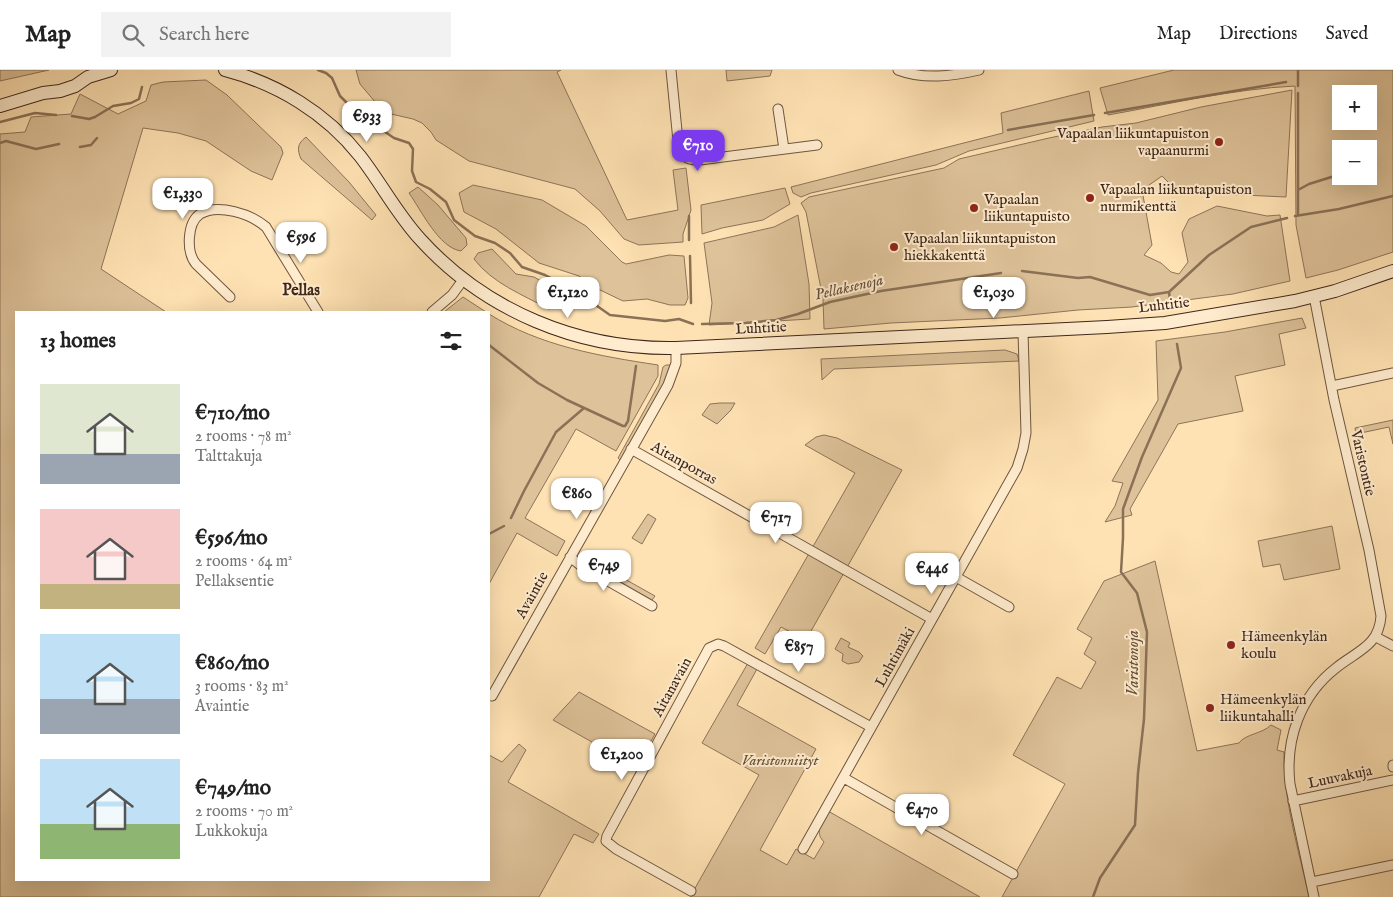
<!DOCTYPE html>
<html lang="en">
<head>
<meta charset="utf-8">
<style>
  :root { --surface:#fff; --page:#f2f2f2; --text:#222; --muted:#767676; --line:#e0e0e0; --accent:#7c3aed }
  body { margin:0; font-family:"IM FELL English",serif; background:var(--page); color:var(--text); height:100vh; display:flex; flex-direction:column; font-size:19px; white-space:nowrap }
  * { box-sizing:border-box; margin:0 }
  p { font-size:16px; color:var(--muted) }
  .icon { flex:none; width:28px; height:28px; fill:none; stroke:currentColor; stroke-width:2; stroke-linecap:round; stroke-linejoin:round }
  .map { position:relative; flex:1; overflow:hidden }
  .side { position:absolute; left:15px; top:241px; width:475px; height:570px; display:flex; flex-direction:column; background:var(--surface); border-radius:0px; box-shadow:0 5px 20px #0002 }
  .side>* { flex:none }
  .controls { position:absolute; left:1332px; top:15px; display:grid; gap:10px }
  .controls a { display:grid; place-items:center; width:45px; height:45px; border-radius:0px; background:var(--surface); box-shadow:0 5px 20px #0002; font-size:25px }
  .price { position:absolute; translate:-50% -42px; padding:0 11px; border-radius:10px; background:#fff; color:#222; font-size:16px; line-height:32px; filter:drop-shadow(0 1px 2px #0008) }
  .price::after { content:''; position:absolute; left:50%; top:30px; width:15px; height:11px; margin-left:-8px; background:inherit; clip-path:polygon(0 0,100% 0,50% 100%) }
  .price.current { background:var(--accent); color:#fff }
  ul { padding:0; list-style:none }
  li { display:flex; align-items:center; gap:15px; height:125px; padding:0 25px }
  li span { display:grid; place-items:center; flex:none; width:140px; height:100px; border-radius:0px; color:#555 }
  li>.icon { margin-inline-start:auto }
  span .icon { width:60px; height:60px; fill:#fffc; stroke-width:1 }
  li b { font-size:21px }
  h2 { display:flex; justify-content:space-between; align-items:center; height:60px; padding:0 25px; font-size:21px }
  header { display:flex; align-items:center; gap:30px; box-sizing:border-box; height:70px; padding:0 25px; background:var(--surface); border-bottom:1px solid var(--line) }
  header strong { font-size:24px }
  nav { display:flex; gap:28px; margin-inline-start:auto; font-size:18px }
  .search { width:350px; height:45px; background:var(--page); display:flex; align-items:center; gap:12px; box-sizing:border-box; padding:0 18px; border-radius:0px; color:var(--muted); font-size:19px }
  .map>svg:first-child { display:block }
</style>
</head>
<body>
<header>
<strong>Map</strong>
<div class="search"><svg class="icon" aria-label="search" viewBox="0 0 24 24"><circle cx="10" cy="10" r="6"/><path d="M15 15l6 6"/></svg>Search here</div>
<nav><a>Map</a><a>Directions</a><a>Saved</a></nav>
</header>
<div class="map">
<svg width="1393" height="827" viewBox="0 0 1393 827">
  <rect width="100%" height="100%" fill="#ffe2b3"/>
  <filter id="stains"><feTurbulence type="fractalNoise" baseFrequency=".004" numOctaves="4"/><feColorMatrix values="0 0 0 0 .2 0 0 0 0 .09 0 0 0 0 .02 0 0 0 .5 -.17"/></filter>
  <radialGradient id="worn" r=".72"><stop offset=".6" stop-color="#630" stop-opacity="0"/><stop offset="1" stop-color="#630" stop-opacity=".3"/></radialGradient>
  <path fill="#dec299" stroke="#8e745a" fill-rule="evenodd" d="M0,0H49L0,11Z
    M356,0H561L557,2L627,150L678,140L673,100L686,98L691,140L683,164V172L639,175L624,169L600,141L575,119L469,91L436,70L431,62L422,53L413,49L391,44L376,33L360,14Z
    M726,0H772L770,6L727,11Z
    M1174,0H1393V182L1338,200L1306,208L1296,155L1295,16C1232,19 1170,34 1108,45L1100,18ZM1341,24H1369V51H1341ZM1341,79H1369V106H1341Z
    M206,10L227,25L281,77L283,83L272,110L251,101L206,71L178,63L143,58L101,199L166,242H16V810H489V685L502,692L519,674L526,680L508,712L599,764L593,773L574,764L539,827H0V64L25,62L31,47L71,44L80,24L118,44L146,31L151,15L163,12Z
    M1292,20L1286,127L1221,124L1181,125L1162,106L1142,120L1152,175L1144,185L1161,193L1171,202L1179,204L1188,192L1182,163L1189,149L1217,136L1267,146L1280,145L1290,211L1233,224L1132,237L1078,240L1000,248L891,253L824,259L823,229L806,142L801,133L809,127L944,98L959,89L1049,68L1102,57L1136,53L1201,37Z
    M1089,21L1094,51L969,81L936,95L811,123L801,127L793,123L791,117L1003,63L1001,43Z
    M306,67L349,112L376,145L372,150L301,89C297,79 297,74 306,67Z
    M473,115L542,130L586,156L622,192L626,194L669,185L684,186L688,228L685,235H670L647,229L623,231L598,219L579,206L539,193L496,159L464,142L459,123Z
    M418,117L438,135L466,168L467,175L461,181C439,178 421,140 409,123Z
    M785,118L790,134L763,150L722,158L702,164L701,135Z
    M798,145L809,214L810,249L709,255L712,233L704,173L774,157Z
    M492,179L516,204L534,207L562,223V233L549,239C523,225 492,213 474,189L478,183Z
    M463,227L486,242H444Z
    M489,244C540,276 599,286 658,295V306L616,381L576,359L525,448L565,471L557,486L517,463L489,514Z
    M1302,248L1306,258L1279,264L1285,295L1235,306L1243,341L1178,354L1130,439L1132,445L1105,452L1115,436L1123,413L1112,411L1158,330L1156,271L1225,262Z
    M1005,280L1017,284L1019,291L834,299L822,310L821,289Z
    M666,295H671L667,309L621,391L618,388L659,314L663,297Z
    M720,333H735L731,340L717,354L702,345L710,334Z
    M1393,350V374L1389,357L1356,364L1355,358Z
    M824,365L837,368L902,400L806,570L781,557L765,584L755,578L855,403L805,375L816,367Z
    M648,444L656,449L642,474L632,468Z
    M1332,456L1340,499L1284,510L1280,494L1263,497L1258,471Z
    M1155,491L1197,681L1239,673C1245,664 1262,664 1271,655L1281,660L1277,680L1284,682C1283,729 1299,781 1309,827H1002L1065,714L1013,685L1057,607L1081,619L1096,592L1084,584L1092,568L1077,559L1104,511Z
    M598,494L655,526L652,530L596,498Z
    M841,568L850,573L848,577L859,582L863,586L859,592L848,594L842,591L843,584L835,579Z
    M748,593L757,599L737,635L816,679L760,780L787,795L796,779L814,789L824,772C814,762 822,752 828,741L980,827H690L759,705L702,673Z
    M579,622L655,664L636,697L553,650Z"/>
  <g fill="none" stroke-linecap="round" stroke-linejoin="round">
    <path stroke="#8a7157" stroke-width="2.5" d="M318,0L326,3L332,8L340,26L348,34L362,40L372,53L394,68L409,73L413,79L412,101L416,112L430,119L446,132L454,150L475,166L495,173L510,183L522,197L545,205L574,220L610,245L665,251L679,249L693,254
      M1298,0V16
      M1298,23V145
      M1105,43L1286,12
      M72,46L89,49L95,47L113,36L131,33L139,29L142,17
      M0,52L35,43L56,45
      M1008,60L1094,45
      M0,73L6,71L36,79L59,74
      M80,77L91,75L97,68
      M1369,95L1376,93
      M1298,120L1309,114L1341,104
      M689,146V170
      M1295,146L1339,139L1393,126
      M690,186L691,233
      M1022,201L1078,208L1090,207L1150,225L1169,222
      M1169,222L1209,185L1251,157L1287,148
      M1169,222L1170,230
      M702,254L745,253L776,250L798,244L830,232L881,221L1001,203
      M489,275L538,313L567,330L623,356H625L628,351L636,296
      M511,448L524,421L556,362L584,338
      M489,464L504,456
      M1093,827L1100,808L1135,755L1138,703L1144,649L1147,562L1137,523L1121,502L1123,468V439L1142,387L1181,298L1177,274"/>
    <defs>
      <path id="street" d="M671,0L679,81C685,89 691,90 700,90L817,75
        M898,0C924,10 953,6 979,0
        M778,39L784,79
        M1314,226L1334,330L1369,480L1381,546C1379,576 1357,581 1336,598C1300,626 1285,670 1290,714L1314,827
        M230,227L196,194C186,182 187,153 200,144C218,133 251,144 266,157L318,242
        M432,242L452,225L463,210
        M1332,316L1393,303
        M631,379L932,549
        M570,487L580,495L652,536
        M956,507L1009,537
        M1376,567L1393,576
        M492,626L668,315L676,293V278
        M1393,695V697
        M844,708L1013,804
        M1293,731L1393,710
        M803,779L1017,398L1023,379L1026,363L1023,262
        M1312,812L1393,795
        M691,821L616,779L606,771L607,766L709,578L718,574L724,576L871,657"/>
      <path id="secondary" d="M225,0C278,14 326,43 360,86C381,113 397,144 420,169C485,241 579,280 676,278L1107,257L1165,253L1295,231L1335,221L1393,201
        M0,36L43,23L60,21L75,16L88,7L111,0"/>
    </defs>
    <use href="#street" stroke="#6e5640" stroke-width="11"/>
    <use href="#secondary" stroke="#3e271a" stroke-width="14"/>
    <use href="#street" stroke="#ffecce" stroke-width="9"/>
    <use href="#secondary" stroke="#ffecce" stroke-width="12"/>
  </g>
  <g fill="#8f2418" stroke="#ffecce" stroke-width="2">
    <circle cx="1219" cy="72" r="5"/>
    <circle cx="1090" cy="128" r="5"/>
    <circle cx="974" cy="138" r="5"/>
    <circle cx="894" cy="177" r="5"/>
    <circle cx="1231" cy="575" r="5"/>
    <circle cx="1210" cy="638" r="5"/>
  </g>
  <g text-anchor="middle" dominant-baseline="central" stroke-width="4" stroke-linejoin="round" paint-order="stroke">
    <g font-size="15" fill="#3e271a" stroke="#ffecce" text-anchor="start">
      <text x="1209" y="63" text-anchor="end">Vapaalan liikuntapuiston<tspan x="1209" dy="17">vapaanurmi</tspan></text>
      <text x="1100" y="119">Vapaalan liikuntapuiston<tspan x="1100" dy="17">nurmikenttä</tspan></text>
      <text x="984" y="129">Vapaalan<tspan x="984" dy="17">liikuntapuisto</tspan></text>
      <text x="904" y="168">Vapaalan liikuntapuiston<tspan x="904" dy="17">hiekkakenttä</tspan></text>
      <text x="1241" y="566">Hämeenkylän<tspan x="1241" dy="17">koulu</tspan></text>
      <text x="1220" y="629">Hämeenkylän<tspan x="1220" dy="17">liikuntahalli</tspan></text>
    </g>
    <g font-size="15" fill="#3e271a" stroke="#ffecce">
      <text transform="translate(1164 235) rotate(-7)">Luhtitie</text>
      <text transform="translate(761 258) rotate(-3)">Luhtitie</text>
      <text transform="translate(684 393) rotate(29)">Aitanporras</text>
      <text transform="translate(1363 393) rotate(77)">Varistontie</text>
      <text transform="translate(532 525) rotate(-61)">Avaintie</text>
      <text transform="translate(895 587) rotate(-61)">Luhtimäki</text>
      <text transform="translate(672 617) rotate(-61)">Aitanavain</text>
      <text transform="translate(1340 707) rotate(-12)">Luuvakuja</text>
    </g>
    <g font-size="15" font-style="italic" fill="#664e3a" stroke="#ffecce">
      <text x="780" y="690">Varistonniityt</text>
    </g>
    <g font-size="16" font-style="italic" fill="#644c38" stroke="#ffecce">
      <text transform="translate(849 218) rotate(-13)">Pellaksenoja</text>
      <text transform="translate(1134 593) rotate(-90)">Varistonoja</text>
    </g>
    <g font-size="16" font-weight="bold" fill="#3e271a" stroke="#ffecce">
      <text x="301" y="221">Pellas</text>
    </g>
  </g>
  <rect width="100%" height="100%" filter="url(#stains)"/>
  <rect width="100%" height="100%" fill="url(#worn)"/>
</svg>
<div class="controls">
<a>+</a>
<a>−</a>
</div>
<b class="price" style="left:367px;top:73px">€933</b>
<b class="price current" style="left:698px;top:102px">€710</b>
<b class="price" style="left:183px;top:150px">€1,330</b>
<b class="price" style="left:301px;top:194px">€596</b>
<b class="price" style="left:568px;top:249px">€1,120</b>
<b class="price" style="left:994px;top:249px">€1,030</b>
<b class="price" style="left:577px;top:450px">€860</b>
<b class="price" style="left:776px;top:474px">€717</b>
<b class="price" style="left:604px;top:522px">€749</b>
<b class="price" style="left:932px;top:525px">€446</b>
<b class="price" style="left:799px;top:603px">€857</b>
<b class="price" style="left:622px;top:711px">€1,200</b>
<b class="price" style="left:922px;top:766px">€470</b>
<section class="side">
<h2>13 homes<svg class="icon" aria-label="filters" viewBox="0 0 24 24"><path d="M4 7h16M4 17h16"/><circle cx="9" cy="7" r="2"/><circle cx="15" cy="17" r="2"/></svg></h2>
<ul>
<li><span style="background:linear-gradient(#dfe7d0 70%,#9aa5b1 0)"><svg class="icon" aria-label="home" viewBox="0 0 24 24"><path d="M3 11l9-7 9 7M6 9v11h12V9"/></svg></span><div><b>€710/mo</b><p>2 rooms · 78 m²</p><p>Talttakuja</p></div></li>
<li><span style="background:linear-gradient(#f6c9c9 75%,#c2b280 0)"><svg class="icon" aria-label="home" viewBox="0 0 24 24"><path d="M3 11l9-7 9 7M6 9v11h12V9"/></svg></span><div><b>€596/mo</b><p>2 rooms · 64 m²</p><p>Pellaksentie</p></div></li>
<li><span style="background:linear-gradient(#bfe0f5 65%,#9aa5b1 0)"><svg class="icon" aria-label="home" viewBox="0 0 24 24"><path d="M3 11l9-7 9 7M6 9v11h12V9"/></svg></span><div><b>€860/mo</b><p>3 rooms · 83 m²</p><p>Avaintie</p></div></li>
<li><span style="background:linear-gradient(#bfe0f5 65%,#8fb573 0)"><svg class="icon" aria-label="home" viewBox="0 0 24 24"><path d="M3 11l9-7 9 7M6 9v11h12V9"/></svg></span><div><b>€749/mo</b><p>2 rooms · 70 m²</p><p>Lukkokuja</p></div></li>
</ul>
</section>
</div>
</body>
</html>
